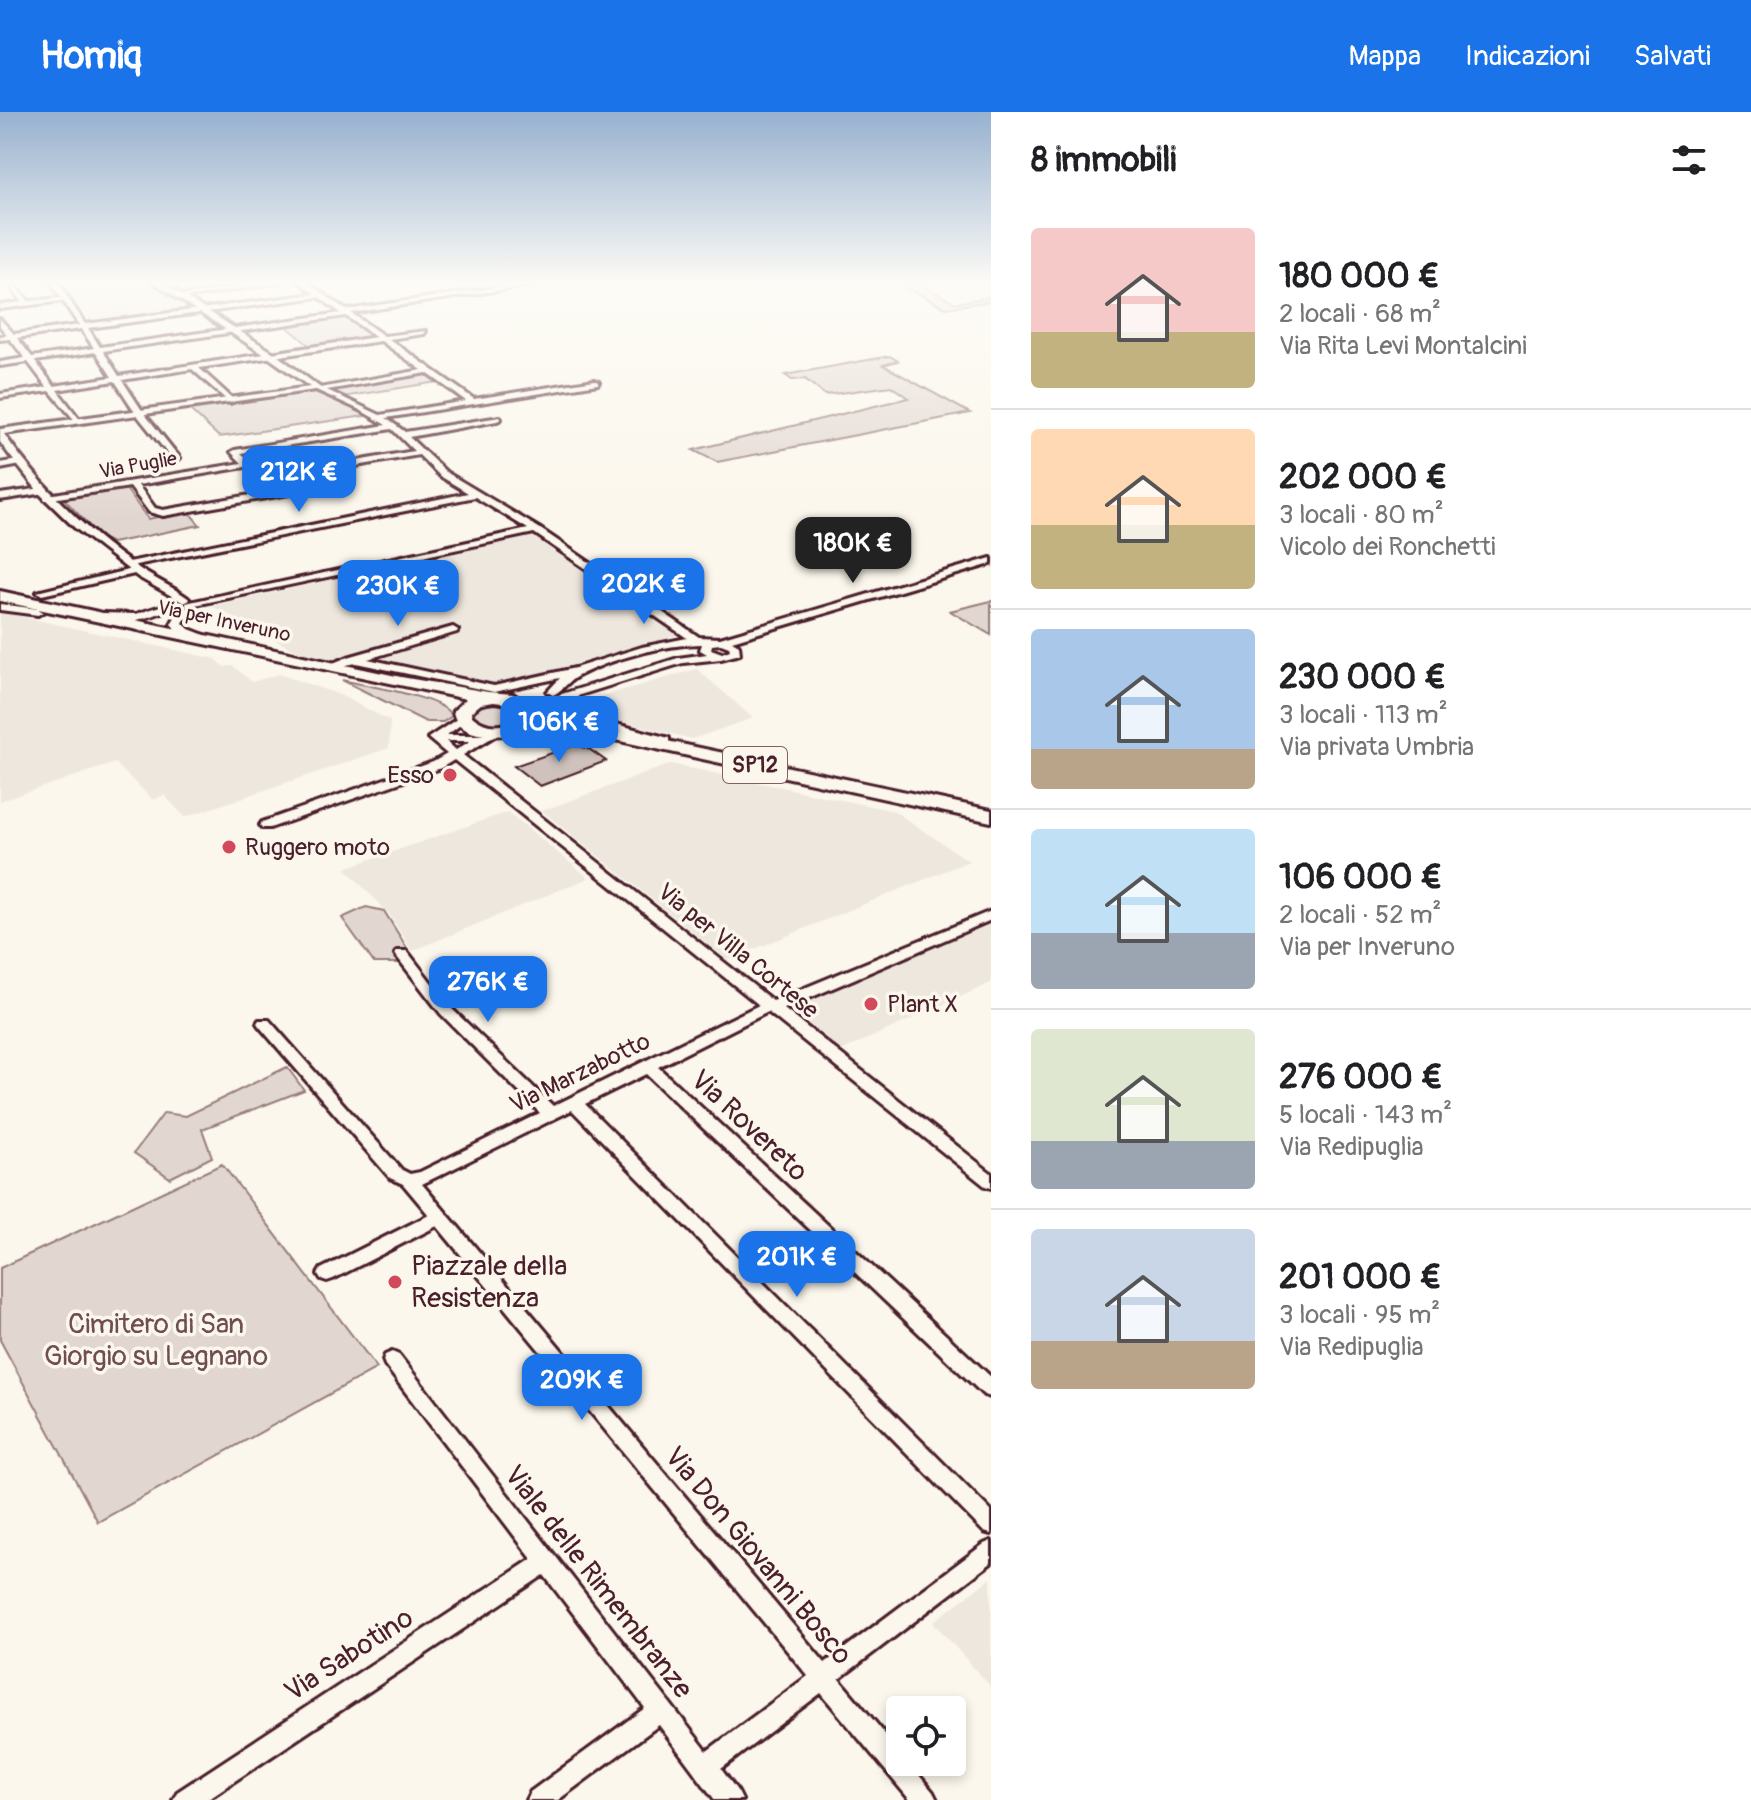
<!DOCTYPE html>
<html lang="it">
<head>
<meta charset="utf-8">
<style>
  :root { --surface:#fff; --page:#f6f6f6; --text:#202124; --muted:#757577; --line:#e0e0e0; --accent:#1a73e8 }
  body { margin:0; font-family:Pangolin,sans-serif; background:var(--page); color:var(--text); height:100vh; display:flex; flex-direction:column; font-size:30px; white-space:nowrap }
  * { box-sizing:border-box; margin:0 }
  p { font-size:26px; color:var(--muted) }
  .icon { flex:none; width:44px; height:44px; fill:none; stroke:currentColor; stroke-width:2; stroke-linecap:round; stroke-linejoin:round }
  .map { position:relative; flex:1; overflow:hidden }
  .panel { display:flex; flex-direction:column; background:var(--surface); width:760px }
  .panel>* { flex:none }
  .tools { position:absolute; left:886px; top:1584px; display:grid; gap:16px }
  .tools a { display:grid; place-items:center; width:80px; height:80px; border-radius:8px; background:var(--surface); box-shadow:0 4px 12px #0003; font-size:40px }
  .price { position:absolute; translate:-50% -68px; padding:0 18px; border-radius:16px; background:var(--accent); color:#fff; font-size:26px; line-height:52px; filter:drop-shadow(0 2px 4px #0008) }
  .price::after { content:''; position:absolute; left:50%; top:48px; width:24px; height:18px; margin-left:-12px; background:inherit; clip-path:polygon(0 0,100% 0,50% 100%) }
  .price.current { background:#222; color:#fff }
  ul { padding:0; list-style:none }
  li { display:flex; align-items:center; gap:24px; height:200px; padding:0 40px }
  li+li { border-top:2px solid var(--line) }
  li span { display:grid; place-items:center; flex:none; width:224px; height:160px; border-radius:8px; color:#555 }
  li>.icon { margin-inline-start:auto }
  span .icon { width:96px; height:96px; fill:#fffc; stroke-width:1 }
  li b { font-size:34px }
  h2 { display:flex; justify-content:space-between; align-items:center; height:96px; padding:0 40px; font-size:34px }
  header { display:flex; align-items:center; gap:48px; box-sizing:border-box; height:112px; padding:0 40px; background:var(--accent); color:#fff }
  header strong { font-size:38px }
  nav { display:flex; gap:44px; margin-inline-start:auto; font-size:28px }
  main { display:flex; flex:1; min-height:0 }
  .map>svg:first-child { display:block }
</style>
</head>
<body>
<header>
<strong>Homiq</strong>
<nav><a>Mappa</a><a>Indicazioni</a><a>Salvati</a></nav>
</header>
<main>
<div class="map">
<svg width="991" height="1688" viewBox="0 0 991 1688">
  <rect width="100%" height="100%" fill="#fbf7ec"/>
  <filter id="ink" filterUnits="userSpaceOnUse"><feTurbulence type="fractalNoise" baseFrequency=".0125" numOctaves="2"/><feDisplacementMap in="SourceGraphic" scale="16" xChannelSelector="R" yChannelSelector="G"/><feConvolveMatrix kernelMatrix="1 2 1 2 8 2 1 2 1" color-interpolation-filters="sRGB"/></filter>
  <g filter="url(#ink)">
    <path fill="#eee7de" d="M153,170L196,198L87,212L57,171Z
      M531,424L539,425L681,522L480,579L361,557L300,541L212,494Z
      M0,500L216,547L224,555L233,554L252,570L279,562L340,583L390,609L389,636L185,705L164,683L153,688L115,651L0,689Z
      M697,557L753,606L692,627L584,600L585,589Z
      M671,652L894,699L969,749L728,848L542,699Z
      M508,700L589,766L412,839L389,802L345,756Z
      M991,796V871L841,939L780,889Z
      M991,1466V1575L933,1510Z"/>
    <path fill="#e2d7d0" stroke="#967b7e" stroke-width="2" d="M895,170H929L920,172L955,191L991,185V189L946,196Z
      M335,205L348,206L373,224L311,235L284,212Z
      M890,244L898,249L883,253L970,301L717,350L693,338L908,286L891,274L825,283L805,267L792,268L785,263Z
      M426,262L438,270L343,285L325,277Z
      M314,280L372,303L219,325L190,298Z
      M126,377L148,407L188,399L200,413L112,431L100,425L64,387Z
      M991,489V523L950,499Z
      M342,568C366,574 442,584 452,604L443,610H426Z
      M493,590L508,591L517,597L518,604C506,616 487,616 474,604L475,597Z
      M366,795L384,799L409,839L397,851H374L342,806Z
      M287,955L304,978L202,1017L212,1045L170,1066L134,1041L164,1001L186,1004Z
      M222,1052L377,1256L98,1410L0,1228V1156Z"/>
    <path fill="#cfc2bc" stroke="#4a1f2b" stroke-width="2" d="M575,633L589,637L606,649L540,674L514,654Z"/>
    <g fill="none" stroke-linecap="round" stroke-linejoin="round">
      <defs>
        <path id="minor" d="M51,170H58L85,212L315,182L299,170H307L346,198L533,170H553L351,201L384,224L426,219L424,222L389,227L474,287L595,268L599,270L598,272L386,306L405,320L500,305L501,307L497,309L409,325L446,360L539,416L699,525L720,526L991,446V452L732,529L739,533L740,542L721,547L683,551L580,583L575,587L573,594L582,603L669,626V630L665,631L574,607L561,595L564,588L527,599L521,596L523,594L678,546L707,542L700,538L702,532C666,532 610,547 578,564C568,569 562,579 553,583L547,580L560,566L494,580L356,551L328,557V553L348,545L453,515L458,518L457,520L368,547L494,574L575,556L642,535L687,526L534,421L186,495V491L190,490L528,417L475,385L126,455L124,453L129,450L468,381L440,364L419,343L299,364L296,366L303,375L295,381L163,404L149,400L130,375L45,388L44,386L48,383L242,351L231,340L235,338L386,313L360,298L314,277L422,258L381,229L199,256L233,287L234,289L230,291L192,257L122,268L143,300L180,346L176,349L173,348L137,303L115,269L57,278L81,309L77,311L50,279L0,286V282L47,275L28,250L0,254V250L25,246L10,227L0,228V224L7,223L0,214V207L14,222L79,213L63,189L0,197V193L22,190L12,176L15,174L29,189L61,186ZM319,185L341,201L100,235L88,216ZM346,204L376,225L119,264L103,239ZM81,217L94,236L32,245L17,226ZM96,240L112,265L54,274L35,249ZM427,261L466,289L380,303L327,278ZM392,317L414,339L293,360L287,365L294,375L292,376L163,398L155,396L138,373L251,354V350L241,341ZM721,532L729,535L730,538L722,541L711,537L712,533Z
          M263,170H282L178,187L175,185Z
          M18,348L22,351L21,353L0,357V351Z
          M42,376L46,379L45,381L0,388V382Z
          M136,456L141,459L139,461L42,483L37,480Z
          M0,492L38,497L43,500L38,503L0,498Z
          M463,603L467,604V608L447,623H482L497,616L503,619L463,643L773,889L991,799V808L784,897L991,1061V1076L985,1074L768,900L658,955L991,1265V1285L984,1283L646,962L585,992L991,1399V1422L984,1420L572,998L422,1072L825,1551L984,1432L991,1429V1451L839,1567L900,1640V1650H908L933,1680L937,1688H910L821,1581L721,1657L738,1680L742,1688H715L659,1613L558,1688H526L530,1680L645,1596L544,1463L206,1688H173L177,1680L532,1447L385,1253L383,1248L385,1243L392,1240L399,1243L707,1639L808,1564L437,1114L333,1167L327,1169L321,1167L318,1162L321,1157L429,1103L403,1072L390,1066L259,914L257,911L259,908H269L402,1058L410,1062L420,1060L540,1001L441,902L397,845L395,842L397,839H407L451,896L553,994L759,893L454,648L441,656L270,716H262L260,713L262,710L433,650L447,642L428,626ZM446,629H470L456,638Z"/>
        <path id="tertiary" d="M153,170H162L274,241L322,277L4,322C42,376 87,420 140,457C155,467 173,475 188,486L190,488L184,491L138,465L75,416L41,383L11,345L0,330V317L310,275L268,245Z
          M164,493L170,496L168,498C147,506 118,517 98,504L104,501L136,502Z
          M184,495L190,498L183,511L189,517L207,524V530C193,531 180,523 171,512L180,496Z"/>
        <path id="primary" d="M0,479L401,565L488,580L513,582L538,599L534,609H559L620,619L991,698V710L620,629C600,626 579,621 559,619C532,618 459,639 453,599L466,587L0,489ZM494,590L508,592L520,600L519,605C503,616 487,617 472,604L471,600L481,592Z"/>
      </defs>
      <use href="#minor" stroke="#4a1f2b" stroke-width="6"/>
      <use href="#tertiary" stroke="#4a1f2b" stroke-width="6"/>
      <use href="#primary" stroke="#4a1f2b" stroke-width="6"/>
      <use href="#minor" fill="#fbf7ec" fill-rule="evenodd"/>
      <use href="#tertiary" fill="#fbf7ec" fill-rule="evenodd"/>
      <use href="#primary" fill="#fbf7ec" fill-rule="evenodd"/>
    </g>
  </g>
  <linearGradient id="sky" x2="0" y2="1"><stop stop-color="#97b1cf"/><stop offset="0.42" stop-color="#fdfbf6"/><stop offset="1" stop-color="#fdfbf6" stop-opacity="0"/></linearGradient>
  <rect width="991" height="407" fill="url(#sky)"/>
  <g fill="#d1495b" stroke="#fbf7ec" stroke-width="3">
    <circle cx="450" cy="663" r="8"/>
    <circle cx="229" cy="735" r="8"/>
    <circle cx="871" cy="892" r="8"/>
    <circle cx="395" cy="1170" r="8"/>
  </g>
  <g text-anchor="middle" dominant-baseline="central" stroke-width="7" stroke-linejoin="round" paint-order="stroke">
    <g font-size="20" fill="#4a1f2b" stroke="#fbf7ec">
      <text transform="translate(138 353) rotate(-10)">Via Puglie</text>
      <text transform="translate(224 509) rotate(12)">Via per Inveruno</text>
    </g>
    <rect fill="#fbf7ec" stroke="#7f6065" stroke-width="2" x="723" y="635" width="64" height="36" rx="6"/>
    <g font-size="22" font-weight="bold" fill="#4a1f2b">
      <text x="755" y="653">SP12</text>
    </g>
    <g font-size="24" fill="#4a1f2b" stroke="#fbf7ec" text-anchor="start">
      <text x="434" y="663" text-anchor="end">Esso</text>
      <text x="245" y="735">Ruggero moto</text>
      <text x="887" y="892">Plant X</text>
    </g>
    <g font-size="24" fill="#4a1f2b" stroke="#fbf7ec">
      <text transform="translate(738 839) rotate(39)">Via per Villa Cortese</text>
      <text transform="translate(580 961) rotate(-26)">Via Marzabotto</text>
    </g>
    <g font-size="28" fill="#4a1f2b" stroke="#fbf7ec">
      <text transform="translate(749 1014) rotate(43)">Via Rovereto</text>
      <text transform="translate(758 1444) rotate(50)">Via Don Giovanni Bosco</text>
      <text transform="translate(598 1470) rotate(52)">Viale delle Rimembranze</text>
      <text transform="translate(349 1543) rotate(-33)">Via Sabotino</text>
    </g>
    <g font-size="28" fill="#4a1f2b" stroke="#fbf7ec" text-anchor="start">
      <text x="411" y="1154">Piazzale della<tspan x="411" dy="32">Resistenza</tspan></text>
    </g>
    <g font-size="28" fill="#704d54" stroke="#fbf7ec">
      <text x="156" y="1212">Cimitero di San<tspan x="156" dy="32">Giorgio su Legnano</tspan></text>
    </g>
  </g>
</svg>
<div class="tools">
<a><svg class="icon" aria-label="locate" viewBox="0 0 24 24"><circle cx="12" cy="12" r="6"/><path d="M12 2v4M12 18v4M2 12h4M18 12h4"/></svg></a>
</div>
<b class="price" style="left:299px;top:402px">212K €</b>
<b class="price current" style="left:853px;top:473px">180K €</b>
<b class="price" style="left:644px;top:514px">202K €</b>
<b class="price" style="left:398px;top:516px">230K €</b>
<b class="price" style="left:559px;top:652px">106K €</b>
<b class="price" style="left:488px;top:912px">276K €</b>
<b class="price" style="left:797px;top:1187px">201K €</b>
<b class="price" style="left:582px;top:1310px">209K €</b>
</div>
<section class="panel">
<h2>8 immobili<svg class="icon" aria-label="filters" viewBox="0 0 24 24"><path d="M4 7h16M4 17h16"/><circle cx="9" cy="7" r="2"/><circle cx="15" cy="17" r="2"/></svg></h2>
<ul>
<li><span style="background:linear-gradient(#f6c9c9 65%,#c2b280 0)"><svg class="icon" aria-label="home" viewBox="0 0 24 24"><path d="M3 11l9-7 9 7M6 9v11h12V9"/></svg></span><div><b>180 000 €</b><p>2 locali · 68 m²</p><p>Via Rita Levi Montalcini</p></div></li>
<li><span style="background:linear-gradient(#ffd9b3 60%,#c2b280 0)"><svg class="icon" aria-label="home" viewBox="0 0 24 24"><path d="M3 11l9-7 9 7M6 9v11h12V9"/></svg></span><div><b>202 000 €</b><p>3 locali · 80 m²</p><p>Vicolo dei Ronchetti</p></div></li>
<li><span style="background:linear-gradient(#a9c7e8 75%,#b9a48a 0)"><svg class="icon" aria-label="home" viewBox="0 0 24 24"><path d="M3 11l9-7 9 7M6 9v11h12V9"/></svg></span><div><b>230 000 €</b><p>3 locali · 113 m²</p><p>Via privata Umbria</p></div></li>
<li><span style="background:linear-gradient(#bfe0f5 65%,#9aa5b1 0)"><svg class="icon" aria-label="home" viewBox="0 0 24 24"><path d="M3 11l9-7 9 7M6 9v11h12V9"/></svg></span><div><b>106 000 €</b><p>2 locali · 52 m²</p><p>Via per Inveruno</p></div></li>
<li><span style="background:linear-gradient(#dfe7d0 70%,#9aa5b1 0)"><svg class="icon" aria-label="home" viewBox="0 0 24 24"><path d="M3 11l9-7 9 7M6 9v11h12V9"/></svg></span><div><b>276 000 €</b><p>5 locali · 143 m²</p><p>Via Redipuglia</p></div></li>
<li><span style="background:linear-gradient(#c9d6e8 70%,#b9a48a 0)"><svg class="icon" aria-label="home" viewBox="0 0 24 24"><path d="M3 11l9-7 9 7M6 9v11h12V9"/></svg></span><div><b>201 000 €</b><p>3 locali · 95 m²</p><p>Via Redipuglia</p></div></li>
</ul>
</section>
</main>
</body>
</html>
